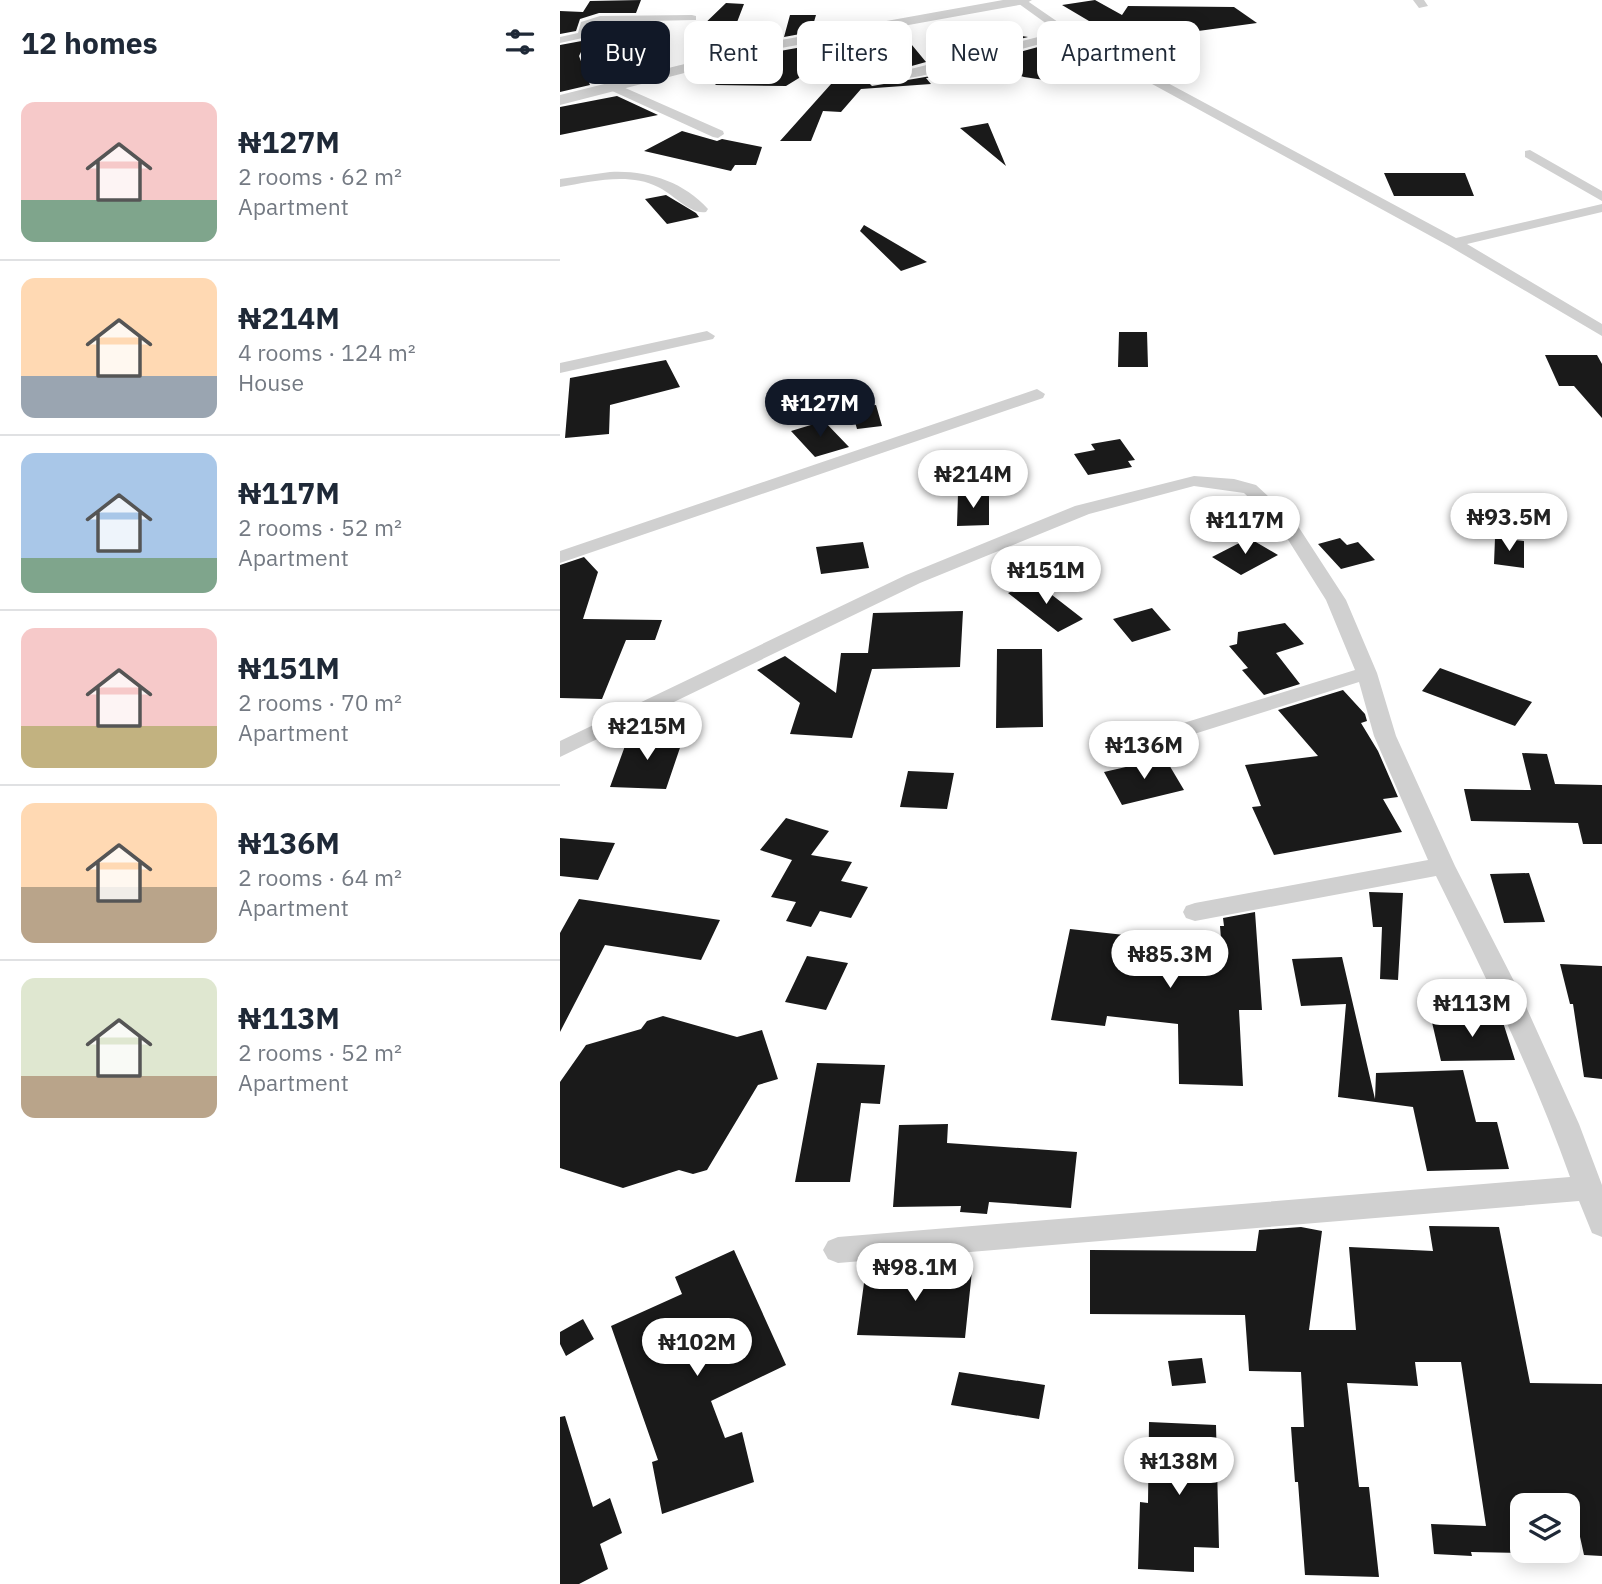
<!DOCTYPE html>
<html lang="en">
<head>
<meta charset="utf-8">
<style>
  :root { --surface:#fff; --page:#f2f2f3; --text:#1f2937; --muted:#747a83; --line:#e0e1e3; --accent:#111827 }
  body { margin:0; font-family:"IBM Plex Sans",sans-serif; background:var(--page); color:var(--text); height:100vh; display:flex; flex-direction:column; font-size:26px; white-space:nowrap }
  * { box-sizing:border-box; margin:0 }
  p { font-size:23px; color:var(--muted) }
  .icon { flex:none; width:38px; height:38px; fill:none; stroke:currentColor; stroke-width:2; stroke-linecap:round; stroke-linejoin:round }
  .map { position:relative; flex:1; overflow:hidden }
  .panel { display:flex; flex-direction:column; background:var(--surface); width:560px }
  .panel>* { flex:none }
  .banner { position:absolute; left:21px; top:21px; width:665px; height:63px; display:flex; gap:14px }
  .fabs { position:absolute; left:950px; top:1493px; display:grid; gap:14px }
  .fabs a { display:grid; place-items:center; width:70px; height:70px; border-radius:14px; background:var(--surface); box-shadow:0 4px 18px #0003; font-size:35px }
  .price { position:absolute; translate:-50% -60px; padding:0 16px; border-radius:24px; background:#fff; color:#222; font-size:23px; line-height:46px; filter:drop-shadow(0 2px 4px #0008) }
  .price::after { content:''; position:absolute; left:50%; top:42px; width:21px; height:16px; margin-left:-10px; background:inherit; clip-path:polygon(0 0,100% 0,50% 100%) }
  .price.selected { background:var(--accent); color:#fff }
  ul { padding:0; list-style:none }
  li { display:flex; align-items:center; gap:21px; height:175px; padding:0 21px }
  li+li { border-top:2px solid var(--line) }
  li span { display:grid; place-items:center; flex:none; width:196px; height:140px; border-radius:14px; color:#555 }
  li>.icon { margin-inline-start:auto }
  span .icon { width:84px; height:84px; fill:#fffc; stroke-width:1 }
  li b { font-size:30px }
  h2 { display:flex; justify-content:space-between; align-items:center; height:84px; padding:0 21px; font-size:30px }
  .chip { padding:0 24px; border-radius:14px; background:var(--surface); box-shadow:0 4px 18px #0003; font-size:24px; line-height:63px }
  .chip.selected { background:var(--accent); color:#fff }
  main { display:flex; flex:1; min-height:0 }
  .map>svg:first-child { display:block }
</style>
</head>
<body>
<main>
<section class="panel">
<h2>12 homes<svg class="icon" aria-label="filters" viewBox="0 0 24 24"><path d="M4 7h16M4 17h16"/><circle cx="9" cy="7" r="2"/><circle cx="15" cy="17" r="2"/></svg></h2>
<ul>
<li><span style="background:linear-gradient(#f6c9c9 70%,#7fa58c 0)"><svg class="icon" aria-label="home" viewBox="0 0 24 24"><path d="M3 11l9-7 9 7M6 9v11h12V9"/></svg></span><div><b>₦127M</b><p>2 rooms · 62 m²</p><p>Apartment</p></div></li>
<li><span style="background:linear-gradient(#ffd9b3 70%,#9aa5b1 0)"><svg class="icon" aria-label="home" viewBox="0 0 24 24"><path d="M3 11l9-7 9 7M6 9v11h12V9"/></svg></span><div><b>₦214M</b><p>4 rooms · 124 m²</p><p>House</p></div></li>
<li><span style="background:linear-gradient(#a9c7e8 75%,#7fa58c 0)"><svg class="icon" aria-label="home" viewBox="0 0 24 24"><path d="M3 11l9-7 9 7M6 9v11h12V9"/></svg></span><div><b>₦117M</b><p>2 rooms · 52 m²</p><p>Apartment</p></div></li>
<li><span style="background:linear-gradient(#f6c9c9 70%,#c2b280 0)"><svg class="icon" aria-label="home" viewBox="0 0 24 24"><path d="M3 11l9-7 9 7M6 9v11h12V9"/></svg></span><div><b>₦151M</b><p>2 rooms · 70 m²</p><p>Apartment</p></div></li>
<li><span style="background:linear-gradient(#ffd9b3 60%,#b9a48a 0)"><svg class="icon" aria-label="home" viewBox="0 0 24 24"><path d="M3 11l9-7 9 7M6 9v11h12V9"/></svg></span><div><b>₦136M</b><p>2 rooms · 64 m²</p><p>Apartment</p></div></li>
<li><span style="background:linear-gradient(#dfe7d0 70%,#b9a48a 0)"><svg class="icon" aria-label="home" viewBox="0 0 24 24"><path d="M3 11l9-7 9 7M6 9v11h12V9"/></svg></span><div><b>₦113M</b><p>2 rooms · 52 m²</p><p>Apartment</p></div></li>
</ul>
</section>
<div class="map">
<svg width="1042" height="1584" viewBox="0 0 1042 1584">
  <rect width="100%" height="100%" fill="#fff"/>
  <path fill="#1a1a1a" d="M81,0L76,13H39L20,19L16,31L0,34V11L23,12L30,1Z
    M535,0L562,15L568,6L674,7L697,23L572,40L554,26L556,23L529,21L502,5Z
    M166,3L184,4L174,30L137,31Z
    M230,15H256L251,32L224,37Z
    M70,24L66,33L31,34L32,28L41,25Z
    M439,32L468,37L412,51L433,37Z
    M309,35L226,86L155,85L178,62L188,59L216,63L220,51Z
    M314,36L327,58L347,39L366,62L305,79L312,86L377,75L379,77L366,78L371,84L301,89L281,112L263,111L251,141H220Z
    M27,40L19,56L30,85L0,92V45Z
    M500,41L521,55L491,81L464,77L419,63Z
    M57,96L98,115L0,135V107Z
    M428,123L446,166L400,128Z
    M122,131L157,141L162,139L202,147L196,165H175L171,171L84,151Z
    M824,173H905L914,196H834Z
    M106,195L136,213L139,217L107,224L85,199Z
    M304,225L367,262L341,271L300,231Z
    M559,332H587L588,367H558Z
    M985,355H1037L1042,364V418L1014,386H999Z
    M106,360L120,387L50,405L49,434L5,438L10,378Z
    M316,405L322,426L297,429L291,408Z
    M264,421L289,447L255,457L231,431Z
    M560,439L575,460L568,461L572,467L528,475L514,454L535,450L531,444Z
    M398,494H429V525L397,526Z
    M951,505L988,507L996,533L958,532Z
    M689,538L718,555L681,575L652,557Z
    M780,538L787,545L798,542L815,560L781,569L758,544Z
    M935,538L964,541V568L934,564Z
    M303,542L309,568L261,574L256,547Z
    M24,557L38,572L23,619L102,620L95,640H66L42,699L0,698V565Z
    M474,581L523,619L498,632L448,593Z
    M592,608L611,630L572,642L553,619Z
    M403,611L400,667L312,669L292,738L230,734L240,703L197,670L225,656L276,693L281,653H308L313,613Z
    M725,623L744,644L716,653L740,684L704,695L682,670L688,668L669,646L677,644L678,632Z
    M437,649H482L483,727L436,728Z
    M880,668L972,702L955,726L862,691Z
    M783,690L805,714L807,721L801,723L818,751L838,797L823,799L842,832L714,855L692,807L701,806L685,765L758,756L718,710Z
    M69,735L124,736L106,789L50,787Z
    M962,753L987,754L995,784L1042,785V844H1023L1018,823L911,821L904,789L971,790Z
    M605,758L624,790L562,805L544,772Z
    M348,771L394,773L387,809L340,807Z
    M226,818L269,831L251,855L292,862L281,881L308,887L291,918L260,911L251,927L226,921L236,902L211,897L232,860L200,850Z
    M0,838L55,843L38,880L0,876Z
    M969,873L985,922L944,923L930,874Z
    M809,892L843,893L838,980L820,979L822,927H813Z
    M19,899L160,920L141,960L45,945L0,1032V933Z
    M695,912L702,1010H679L683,1086L619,1084L618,1024L547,1016L545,1026L491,1020L510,929L592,938L593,931L661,939L660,926H664L663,918Z
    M247,956L288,963L266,1010L225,1002Z
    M782,957L815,1099L816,1073L903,1070L916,1122H937L949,1169L867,1171L853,1107L778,1097L786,1004L741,1006L732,959Z
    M1000,964L1042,966V1079L1024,1077L1013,1004H1010Z
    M103,1016L177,1037L202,1030L218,1079L198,1085L147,1170L133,1174L119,1170L63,1188L0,1168V1082L26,1045L81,1029L87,1021Z
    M941,1016L955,1060L881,1061L871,1018Z
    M257,1063L325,1065L320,1104L301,1103L290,1182H235Z
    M388,1124L387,1143L517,1152L511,1208L429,1202L427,1214L400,1212L401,1206L333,1207L339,1125Z
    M869,1226L939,1227L970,1383L1042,1384V1556L1024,1555L1013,1505H962V1553L911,1552L912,1556L874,1554L871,1524L926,1526L901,1362H855L858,1386L787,1383L799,1487H809L819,1577L745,1575L738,1482H735L731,1427H744L741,1372L689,1371L685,1315L530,1314V1250L696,1251L699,1230L741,1227L762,1231L749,1330H796L789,1247L873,1251Z
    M174,1250L226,1365L151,1401L165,1438L182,1432L194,1482L102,1514L92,1462L98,1460L51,1326L122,1294L115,1277Z
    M306,1268L412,1271L405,1338L297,1335Z
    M23,1319L34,1339L6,1356L0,1344V1332Z
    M642,1358L646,1383L612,1386L608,1361Z
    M399,1372L485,1385L479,1419L391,1405Z
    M5,1416L33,1507L50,1498L62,1533L40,1544L48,1569L19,1584H0V1417Z
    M589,1422L656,1425L659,1548L634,1547V1572L578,1569L580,1502L588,1503Z"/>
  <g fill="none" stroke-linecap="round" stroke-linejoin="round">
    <path fill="#d0d0d0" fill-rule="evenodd" d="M466,0L511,31L896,238L1042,204V212L907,244L1042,324V336L889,246L506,37L361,76L313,84L307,80L498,32L455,1Z
      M853,0H864L868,6L859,8Z
      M132,15L136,16V20L41,22L30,26L27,37L0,43V37L18,33L21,22L40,16Z
      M54,83L163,131L164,134L158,138L153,137L50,90L48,87Z
      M970,150L1042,191V201L965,157V151Z
      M50,172C86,170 123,181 148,209L146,212C130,215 112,193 98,187C68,172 31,182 0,187V179Z
      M147,331L155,336L153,339L0,373V363Z
      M477,389L485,394L483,398L0,563V551Z
      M634,476L674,479L696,485L734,520L786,600L817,673L836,736L895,866L958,989L1019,1124L1042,1185V1237L1032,1233L1019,1201L278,1263L268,1259L263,1250L268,1241L278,1237L1010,1177C973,1073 925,975 876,876L635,921L626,918L623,912L626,906L635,903L868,860L814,736L799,682L599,745L591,743L588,738L591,733L795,670L766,600L720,527L684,493L634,486L529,514L360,583L0,757V741L346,575L515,506Z"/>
    <path fill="#d0d0d0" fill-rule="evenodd" d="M443,0H472L465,4L221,48L0,105V95L221,40Z"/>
  </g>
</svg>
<div class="fabs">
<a><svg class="icon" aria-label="layers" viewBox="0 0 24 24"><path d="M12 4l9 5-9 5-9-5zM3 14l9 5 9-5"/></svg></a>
</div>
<b class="price selected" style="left:260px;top:439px">₦127M</b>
<b class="price" style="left:413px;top:510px">₦214M</b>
<b class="price" style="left:949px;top:553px">₦93.5M</b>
<b class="price" style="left:685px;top:556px">₦117M</b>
<b class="price" style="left:486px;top:606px">₦151M</b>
<b class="price" style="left:87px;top:762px">₦215M</b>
<b class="price" style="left:584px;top:781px">₦136M</b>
<b class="price" style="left:610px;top:990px">₦85.3M</b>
<b class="price" style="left:912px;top:1039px">₦113M</b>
<b class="price" style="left:355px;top:1303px">₦98.1M</b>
<b class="price" style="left:137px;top:1378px">₦102M</b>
<b class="price" style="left:619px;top:1497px">₦138M</b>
<div class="banner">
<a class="chip selected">Buy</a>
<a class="chip">Rent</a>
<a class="chip">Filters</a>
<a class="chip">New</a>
<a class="chip">Apartment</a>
</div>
</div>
</main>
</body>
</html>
